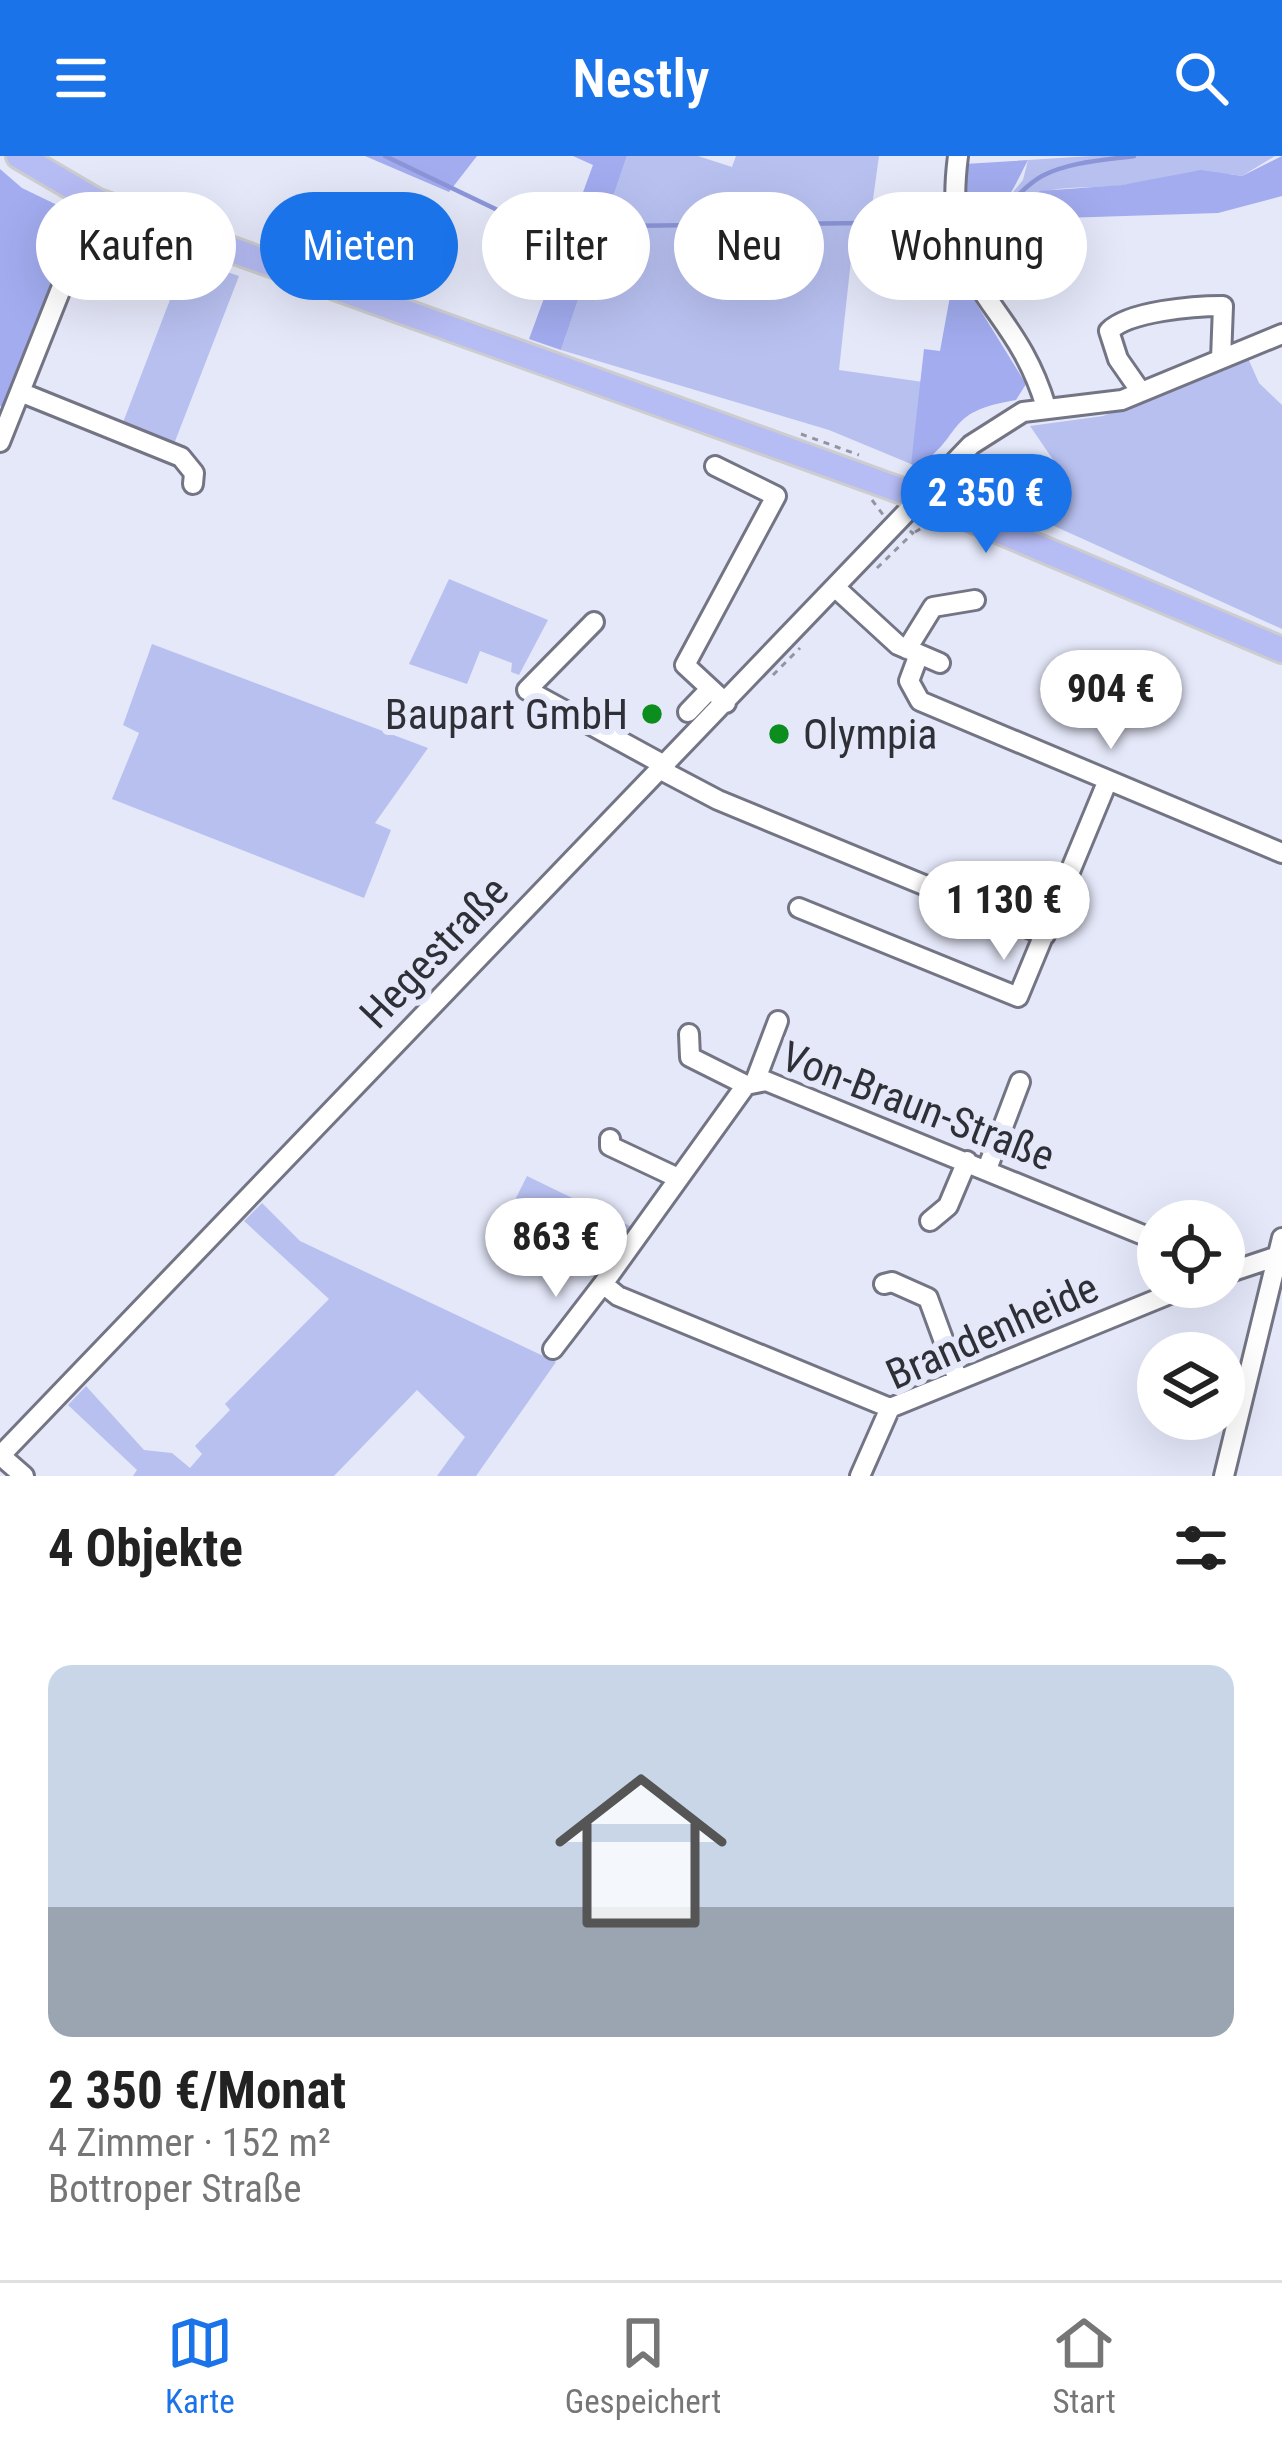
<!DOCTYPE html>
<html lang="de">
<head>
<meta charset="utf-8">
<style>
  :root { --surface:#fff; --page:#f6f6f6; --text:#222; --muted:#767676; --line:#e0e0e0; --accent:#1a73e8 }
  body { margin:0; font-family:"Roboto Condensed",sans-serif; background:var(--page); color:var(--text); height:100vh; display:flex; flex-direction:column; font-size:45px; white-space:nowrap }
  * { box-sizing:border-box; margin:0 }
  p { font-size:39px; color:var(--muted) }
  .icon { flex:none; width:66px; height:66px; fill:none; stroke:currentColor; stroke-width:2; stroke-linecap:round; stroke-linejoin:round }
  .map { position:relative; height:1320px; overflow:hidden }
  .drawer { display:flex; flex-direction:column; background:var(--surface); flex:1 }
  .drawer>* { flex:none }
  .top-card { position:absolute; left:36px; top:36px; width:1212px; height:108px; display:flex; gap:24px }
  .tools { position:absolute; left:1137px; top:1044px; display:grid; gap:24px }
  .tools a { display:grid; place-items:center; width:108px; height:108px; border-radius:50%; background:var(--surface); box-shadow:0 12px 48px #0002; font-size:60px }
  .price { position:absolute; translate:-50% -102px; padding:0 27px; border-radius:42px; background:#fff; color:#222; font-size:39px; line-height:78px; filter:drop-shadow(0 3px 6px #0008) }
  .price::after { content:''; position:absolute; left:50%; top:72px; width:36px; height:27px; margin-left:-18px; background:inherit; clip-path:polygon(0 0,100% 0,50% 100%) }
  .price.active { background:var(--accent); color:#fff }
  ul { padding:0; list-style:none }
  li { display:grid; align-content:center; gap:24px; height:636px; padding:0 48px }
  li span { display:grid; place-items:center; height:372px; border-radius:24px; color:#555 }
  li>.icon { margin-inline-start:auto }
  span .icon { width:216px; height:216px; fill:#fffc; stroke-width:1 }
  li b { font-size:51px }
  h2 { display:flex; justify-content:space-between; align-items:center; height:144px; padding:0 48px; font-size:51px }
  .tag { padding:0 42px; border-radius:54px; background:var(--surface); box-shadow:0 12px 48px #0002; font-size:42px; line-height:108px }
  .tag.active { background:var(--accent); color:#fff }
  header { display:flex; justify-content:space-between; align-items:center; height:156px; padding:0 48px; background:var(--accent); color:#fff; font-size:54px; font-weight:600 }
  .tab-bar { display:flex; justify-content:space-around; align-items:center; height:168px; border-top:3px solid var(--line); background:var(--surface); font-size:33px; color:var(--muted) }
  .tab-bar a { display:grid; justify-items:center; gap:6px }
  .tab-bar .active { color:var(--accent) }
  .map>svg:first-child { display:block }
</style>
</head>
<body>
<header><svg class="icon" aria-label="menu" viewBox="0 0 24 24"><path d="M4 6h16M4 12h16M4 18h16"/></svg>Nestly<svg class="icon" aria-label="search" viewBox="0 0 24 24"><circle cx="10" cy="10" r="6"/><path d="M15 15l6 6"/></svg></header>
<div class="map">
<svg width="1282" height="1320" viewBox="0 0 1282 1320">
  <rect width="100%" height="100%" fill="#e5e8f9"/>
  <path fill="#b8c0f0" d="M627,0H698L732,11L736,0H879L870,65L855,67L839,214L923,226L911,308L829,274L561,194Z
    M1091,0H1275L1242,20C1198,13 1167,23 1123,29C1077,35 1038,23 1002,61L995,58L1023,24L1028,4Z
    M186,102L239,120L174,288L122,269Z
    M1247,200L1259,227L1282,249V473L1052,369L1071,330L1030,270L1103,260Z
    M449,423L548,464L519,519L511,516L512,507L480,495L467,528L409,508Z
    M152,488L428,592L375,667L391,674L364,742L112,643L139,577L123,569Z
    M527,1020L632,1071L598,1116L503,1068Z
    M262,1047L300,1085L556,1206L476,1320H437L465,1281L417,1234L334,1320H133L137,1314L68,1249L86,1230L144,1294L172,1297L190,1312L202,1298L195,1290L230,1254L225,1248L329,1143L244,1065Z"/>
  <path fill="#a2acef" d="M365,0C404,0 437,0 477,0L449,36Z
    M573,0H627L561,194L529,183L593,9Z
    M1282,0V40L1218,57L1001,64L1040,35L1122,29L1201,14L1242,20Z
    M1028,4C1012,34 1004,63 963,64L965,8Z
    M0,13L22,32L84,62L5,252L0,250Z
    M955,113L1026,228L1016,244C941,256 966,280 916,311L911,308L924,193L940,195Z"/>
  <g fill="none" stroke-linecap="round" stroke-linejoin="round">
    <path stroke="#8c95d7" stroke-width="4.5" d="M385,0L533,71L945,66
      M965,67C1004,69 1011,37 1042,20C1068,6 1105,4 1134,0"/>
    <defs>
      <path id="minor" d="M958,0C940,139 1013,139 1046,251
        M20,236L181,301L194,317L193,328
        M1141,236L1118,203L1109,175C1129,155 1194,150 1223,150L1221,203
        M0,286L96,45
        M715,310L776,340L685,509L726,547
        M837,433L898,489L940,507
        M594,466L527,534L666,610
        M907,493L933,451L975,444
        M919,498L909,525L920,545L1282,697
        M688,556L710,533
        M661,614L718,644L1045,779
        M799,752L1018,841L1108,624
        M689,878L690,901L746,929
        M756,923L778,865
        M610,983V990L678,1022
        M987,1013L1020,926
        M930,1065L948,1050L967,1005
        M1224,1118L1278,1100
        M884,1128L892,1126L928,1142L958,1224
        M553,1193L603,1128
        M890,1252L618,1140L603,1128L746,929L766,925L1158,1085
        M0,1299L24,1320
        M0,1300L971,289L1023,256L1122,244L1282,178
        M860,1320L890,1252L1187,1131
        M1224,1320L1282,1082"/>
      <path id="major" d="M19,0L96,45L919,341L1282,494"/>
    </defs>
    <use href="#minor" stroke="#737584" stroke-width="24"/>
    <use href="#major" stroke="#cdcdcf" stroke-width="30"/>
    <path stroke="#9294a1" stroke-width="3" stroke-dasharray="6 6" stroke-linecap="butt" d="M801,278L859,299
      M957,331L973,343
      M872,344L884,360
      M915,376L932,366
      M877,412L913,377L908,374
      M773,519L800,492"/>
    <use href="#minor" stroke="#fff" stroke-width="18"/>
    <use href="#major" stroke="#b6bcf4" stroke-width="24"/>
  </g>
  <g fill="#0b8e1d" stroke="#e5e8f9" stroke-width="4.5">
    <circle cx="652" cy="558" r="12"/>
    <circle cx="779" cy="578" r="12"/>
  </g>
  <g text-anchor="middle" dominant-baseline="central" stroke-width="12" stroke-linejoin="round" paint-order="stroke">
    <g font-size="42" fill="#2f3037" stroke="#e5e8f9" text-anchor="end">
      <text x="628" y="558">Baupart GmbH</text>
      <text x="803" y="578" text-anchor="start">Olympia</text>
    </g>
    <g font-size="42" fill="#2f3037" stroke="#e5e8f9">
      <text transform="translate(434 796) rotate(-46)">Hegestraße</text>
      <text transform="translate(918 950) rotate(21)">Von-Braun-Straße</text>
      <text transform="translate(992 1175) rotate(-24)">Brandenheide</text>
    </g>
  </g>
</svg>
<div class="tools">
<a><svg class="icon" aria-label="locate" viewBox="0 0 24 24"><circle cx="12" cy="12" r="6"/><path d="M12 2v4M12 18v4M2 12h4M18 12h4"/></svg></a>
<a><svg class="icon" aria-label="layers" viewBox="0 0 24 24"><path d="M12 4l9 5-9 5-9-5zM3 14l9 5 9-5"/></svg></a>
</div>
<b class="price active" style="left:986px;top:400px">2 350 €</b>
<b class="price" style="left:1111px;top:596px">904 €</b>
<b class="price" style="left:1004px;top:807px">1 130 €</b>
<b class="price" style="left:556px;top:1144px">863 €</b>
<div class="top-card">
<a class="tag">Kaufen</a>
<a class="tag active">Mieten</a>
<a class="tag">Filter</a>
<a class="tag">Neu</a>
<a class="tag">Wohnung</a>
</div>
</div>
<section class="drawer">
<h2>4 Objekte<svg class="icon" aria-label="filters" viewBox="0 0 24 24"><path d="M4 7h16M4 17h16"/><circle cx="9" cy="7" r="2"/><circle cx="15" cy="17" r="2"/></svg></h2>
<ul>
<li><span style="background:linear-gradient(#c9d6e8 65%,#9aa5b1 0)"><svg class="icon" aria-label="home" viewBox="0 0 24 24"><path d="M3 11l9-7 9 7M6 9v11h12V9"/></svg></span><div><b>2 350 €/Monat</b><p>4 Zimmer · 152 m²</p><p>Bottroper Straße</p></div></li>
</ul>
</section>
<nav class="tab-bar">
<a class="active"><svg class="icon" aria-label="map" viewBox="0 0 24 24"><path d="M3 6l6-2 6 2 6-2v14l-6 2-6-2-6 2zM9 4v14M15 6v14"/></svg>Karte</a>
<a><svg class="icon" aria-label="saved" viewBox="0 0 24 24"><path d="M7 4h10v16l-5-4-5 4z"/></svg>Gespeichert</a>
<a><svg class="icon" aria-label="home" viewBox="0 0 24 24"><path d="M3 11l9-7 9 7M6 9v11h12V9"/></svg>Start</a>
</nav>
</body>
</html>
